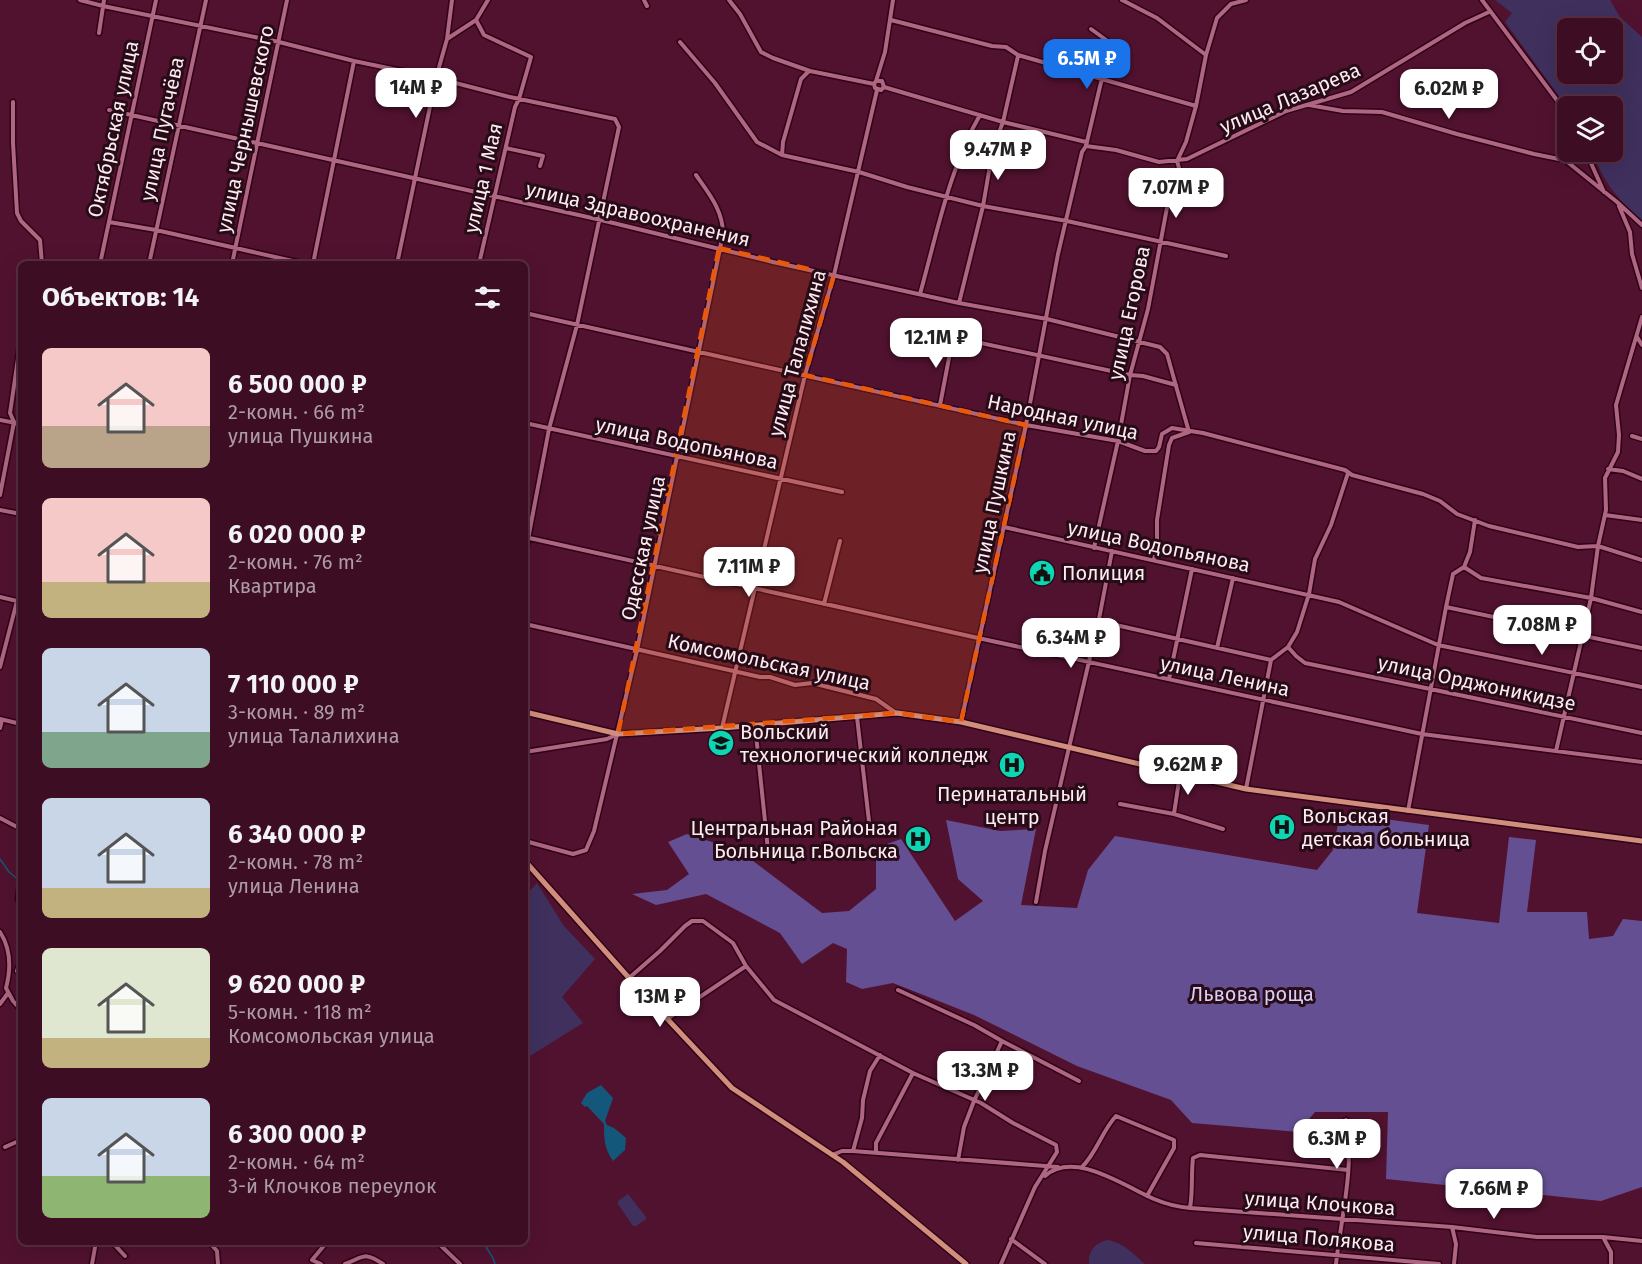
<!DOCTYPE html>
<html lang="ru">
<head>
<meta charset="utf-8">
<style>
  :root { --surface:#3d0e23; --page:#44172b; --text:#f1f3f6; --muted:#ad9ca6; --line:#562e41; --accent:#1a73e8 }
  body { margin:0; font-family:"Fira Sans",sans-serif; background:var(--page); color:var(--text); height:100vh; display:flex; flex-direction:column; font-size:22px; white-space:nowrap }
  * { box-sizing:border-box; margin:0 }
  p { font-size:20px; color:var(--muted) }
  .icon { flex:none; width:33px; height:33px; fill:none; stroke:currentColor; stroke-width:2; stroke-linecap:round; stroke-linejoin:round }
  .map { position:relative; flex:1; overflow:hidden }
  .details { position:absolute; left:18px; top:261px; width:510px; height:984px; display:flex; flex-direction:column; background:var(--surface); border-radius:9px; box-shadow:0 6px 24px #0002,0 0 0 2px var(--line) }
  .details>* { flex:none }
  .tools { position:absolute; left:1557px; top:18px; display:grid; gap:12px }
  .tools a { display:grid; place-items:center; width:66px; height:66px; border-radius:9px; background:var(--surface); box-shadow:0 6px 24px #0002,0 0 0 2px var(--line); font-size:30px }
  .price { position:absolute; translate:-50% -51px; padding:0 14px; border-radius:12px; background:#fff; color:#222; font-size:20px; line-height:39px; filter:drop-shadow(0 2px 3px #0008) }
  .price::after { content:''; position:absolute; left:50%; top:36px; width:18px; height:14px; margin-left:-9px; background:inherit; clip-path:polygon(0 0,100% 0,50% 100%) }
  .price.active { background:var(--accent); color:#fff }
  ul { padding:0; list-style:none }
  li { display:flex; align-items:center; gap:18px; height:150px; padding:0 24px }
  li span { display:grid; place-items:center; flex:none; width:168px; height:120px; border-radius:9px; color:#555 }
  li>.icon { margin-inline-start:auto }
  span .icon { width:72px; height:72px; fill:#fffc; stroke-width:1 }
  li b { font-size:26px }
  h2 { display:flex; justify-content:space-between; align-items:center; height:72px; padding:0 24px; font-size:26px }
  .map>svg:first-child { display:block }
</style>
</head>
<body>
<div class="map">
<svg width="1642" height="1264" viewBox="0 0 1642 1264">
  <rect width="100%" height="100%" fill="#51122f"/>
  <path fill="#3f305e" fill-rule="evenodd" d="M1495,0H1610L1620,17L1642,37V222C1616,196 1606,186 1592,152H1612V106L1567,107L1505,22L1512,13ZM1568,28H1612V74H1568Z
    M537,883L564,926L595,959L562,997L583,1023L525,1059V896Z
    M628,1194L646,1217V1219L636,1226H633L618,1204V1201Z
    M1107,1240C1123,1242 1133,1254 1145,1264H1089C1088,1251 1095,1243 1107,1240Z"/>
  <path fill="#644f93" d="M1340,813L1429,825L1417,913L1499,923L1509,837L1536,840L1527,912H1587L1589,939L1613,936L1623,919L1642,921V1187L1601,1201L1386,1179L1388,1112H1315L1298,1132L1192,1123L1171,1100L1077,1066L974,1015L893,983L862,989L846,982L847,949L833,943L802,964L780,933L706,894L656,905L632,894L667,890L689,874L668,842L687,834L740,851L822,913L849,911L876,889V848L901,839L955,921L983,901L958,879L946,820L1000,831L1036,829L1021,905L1077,908L1088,870L1115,836L1317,870L1333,850Z"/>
  <path fill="#13587b" d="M601,1085L613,1098L605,1121L607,1125L614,1128L626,1138L625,1150L613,1161C604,1148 604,1139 604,1124L587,1106L585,1107L581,1103L587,1093Z"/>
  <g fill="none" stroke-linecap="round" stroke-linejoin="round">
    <path stroke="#13587b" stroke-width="1.5" d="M0,859L9,872L20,881
      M483,1242L493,1258L495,1264"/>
    <defs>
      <path id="minor" d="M80,0L103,6L279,42L354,61L436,78L510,97L615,119L619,127L577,325L549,429L525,555
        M644,0L647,6
        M729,0L740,14L761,52L773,58L810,71L874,84
        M1122,0L1157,18L1206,55
        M1482,0L1568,115
        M476,20L484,35L531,57L519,99L515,107L479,264
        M891,20L992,46L1006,47L1018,55L1196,106
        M1091,29L1109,42L1101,78
        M99,33L104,0
        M447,39L452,0
        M680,42L715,83L757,142L782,155L859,172L907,187L983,206L1067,221L1226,256
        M876,81L885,52L893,0
        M876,81H882L884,87L881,90L875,88L874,84Z
        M884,87L1003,122L1086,142V146L1116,150L1159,162L1187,159L1286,111L1351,92L1465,23L1489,12
        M13,102V143L17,213L21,221L40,240L42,264
        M1309,105L1343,111L1382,112L1457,134L1534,154L1564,160L1589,157
        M109,110L601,220L773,262L959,303L1047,319L1160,347L1167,354L1189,432L1172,438L1169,445L1157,520V546L1154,560
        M506,148L543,156L540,166
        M1586,152L1604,192
        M782,155L783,142L801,79L809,71
        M1565,160L1617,202L1642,225
        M1619,206L1630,232L1632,254L1642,288
        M109,222L156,230L306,264
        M100,264L156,0
        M149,264L206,0
        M232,264L287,0
        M313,264L354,61
        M397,264L436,78L447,39L476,20L488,0
        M920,294C936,237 950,166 980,115
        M959,303L983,206L993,148L1003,122L1018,56
        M525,313L1026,425L1118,441L1145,451H1156L1159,447L1162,434L1172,428L1203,433L1322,464L1345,470L1352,475L1423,494L1440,501L1457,514L1489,526L1578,547L1598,546L1642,560
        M1637,337L1642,345
        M940,405L953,337L1130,375L1143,376L1176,385
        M0,420L21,424
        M525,423L842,492
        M1632,436L1642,439
        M1608,469L1623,471L1642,479
        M0,495L14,422L10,413L21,338
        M0,510L21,514
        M1605,515L1642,520
        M1004,527L1339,602L1438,645L1642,687
        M525,537L978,638L1422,734L1642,762
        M1094,548L1118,441L1130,375L1148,309L1172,181L1179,168L1177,161L1186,142L1196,106L1206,55L1217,18L1231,4L1246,0
        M1464,567L1481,578L1591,598L1642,612
        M0,597L21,602
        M824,604L840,541
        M1446,607L1642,648
        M1098,621L1271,660
        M525,624L760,677H770L795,685L812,683L876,699L896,713
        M1288,647L1296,656L1305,663L1642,733
        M1217,648L1233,578
        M1271,660L1288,647L1297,632L1309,594L1315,559L1331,525L1348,473
        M0,667L17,601
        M1169,679L1192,569
        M857,717L870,830
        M0,719L21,724
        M961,722L1026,425L1058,254L1082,152L1086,146L1102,78
        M755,725L768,850
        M0,728L2,720
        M722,728L805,375L834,275L877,90
        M1556,751L1591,598L1598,546L1606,510L1605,478L1618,452L1619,435L1616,405L1642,317
        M525,752L607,739L618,734
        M1246,789L1271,660
        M1120,804L1174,814L1223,829
        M1408,811L1446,607L1453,574L1464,567L1470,552L1475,520
        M1174,814L1180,774
        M0,818L21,829
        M525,841L573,854L586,850L594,831L637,650L723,234C723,210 709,194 696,175
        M21,876L18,899L21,905
        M1036,902L1045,851L1100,614L1112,551
        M0,932C11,949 11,969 6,988L13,1001L21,1010
        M17,971L21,960
        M629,978L660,951L685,926L692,921H703L733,943L746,966L774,1000L913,1073L981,1103L1013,1123L1056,1145L1057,1152L1035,1187L1001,1264
        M898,990L974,1025L1002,1041L1079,1081
        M0,1004L8,993
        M667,1019L746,966
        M5,1147L21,1140
        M853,1151L862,1118L863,1100L870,1071L880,1055
        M876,1152V1143L913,1073
        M832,1155L842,1151H853L1058,1167
        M958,1160L964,1127L974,1101L1002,1041
        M1082,1167C1097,1152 1102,1131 1116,1116L1174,1140V1148L1147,1196
        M1045,1176C1074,1150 1124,1186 1154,1199C1166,1204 1177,1207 1190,1208L1452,1227L1537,1237H1603L1642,1241
        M1190,1208C1193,1191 1191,1175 1193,1158L1200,1155L1348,1170
        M1452,1227L1456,1244L1454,1264
        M1603,1237L1611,1252V1264
        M1011,1239L1045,1264
        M112,1242L125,1256
        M209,1242L217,1251L218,1264
        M437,1242L460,1264
        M1196,1243L1439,1264
        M92,1264L96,1242
        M321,1264L312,1260L327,1242
        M345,1264C364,1257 364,1251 383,1264
        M1336,1264C1341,1217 1355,1167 1346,1120"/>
      <path id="major" d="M525,712L618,734L722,728L897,713L961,722L1246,789L1642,841
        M525,861L629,978L732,1088L843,1162L966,1264"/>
    </defs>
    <use href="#minor" stroke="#2f0217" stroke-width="7"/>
    <use href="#major" stroke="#2f0217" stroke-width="8"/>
    <use href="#minor" stroke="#ae6681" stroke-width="4"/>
    <use href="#major" stroke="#d28e7c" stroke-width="5"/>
  </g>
  <path fill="#e8590c" fill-opacity="0.2" stroke="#e8590c" stroke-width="4.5" stroke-dasharray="12 8" stroke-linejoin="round" d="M719,248L834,275L805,375L1026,425L961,722L897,713L618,734Z"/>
  <defs>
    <symbol id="civic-disc" viewBox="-11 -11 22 22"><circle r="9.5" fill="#0ed5b4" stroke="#270c17"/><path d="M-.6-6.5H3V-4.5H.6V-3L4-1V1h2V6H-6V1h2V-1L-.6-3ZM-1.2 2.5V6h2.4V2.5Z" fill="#111"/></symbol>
    <symbol id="university-disc" viewBox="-11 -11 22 22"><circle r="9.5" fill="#0ed5b4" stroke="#270c17"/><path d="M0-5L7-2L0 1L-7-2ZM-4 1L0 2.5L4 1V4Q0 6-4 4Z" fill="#111"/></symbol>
    <symbol id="hospital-disc" viewBox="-11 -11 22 22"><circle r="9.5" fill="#0ed5b4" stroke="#270c17"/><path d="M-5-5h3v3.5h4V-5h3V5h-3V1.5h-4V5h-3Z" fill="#111"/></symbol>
  </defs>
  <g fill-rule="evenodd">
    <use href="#civic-disc" x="1027" y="558" width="30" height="30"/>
    <use href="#university-disc" x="706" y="728" width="30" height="30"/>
    <use href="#hospital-disc" x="997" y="750" width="30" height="30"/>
    <use href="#hospital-disc" x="1267" y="812" width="30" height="30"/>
    <use href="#hospital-disc" x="903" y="824" width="30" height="30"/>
  </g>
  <g text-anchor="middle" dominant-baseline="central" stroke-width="6" stroke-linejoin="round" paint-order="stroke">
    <g font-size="20" fill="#fcebf0" stroke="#270c17">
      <text transform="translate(1290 98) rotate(-23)">улица Лазарева</text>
      <text transform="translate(113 129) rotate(-78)">Октябрьская улица</text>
      <text transform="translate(162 129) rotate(-78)">улица Пугачёва</text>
      <text transform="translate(245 129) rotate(-78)">улица Чернышевского</text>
      <text transform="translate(483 178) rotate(-77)">улица 1 Мая</text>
      <text transform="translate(638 214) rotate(13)">улица Здравоохранения</text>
      <text transform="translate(1129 313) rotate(-78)">улица Егорова</text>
      <text transform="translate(797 353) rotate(-75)">улица Талалихина</text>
      <text transform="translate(1063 417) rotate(12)">Народная улица</text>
      <text transform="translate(687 443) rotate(12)">улица Водопьянова</text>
      <text transform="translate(994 502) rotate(-78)">улица Пушкина</text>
      <text transform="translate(1159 546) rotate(12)">улица Водопьянова</text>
      <text transform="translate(643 548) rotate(-78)">Одесская улица</text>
      <text transform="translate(769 662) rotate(12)">Комсомольская улица</text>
      <text transform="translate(1225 676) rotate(12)">улица Ленина</text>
      <text transform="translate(1477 683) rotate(12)">улица Орджоникидзе</text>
      <text transform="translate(1320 1203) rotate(4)">улица Клочкова</text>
      <text transform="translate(1319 1238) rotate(5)">улица Полякова</text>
    </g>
    <g font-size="20" fill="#fcebf0" stroke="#270c17" text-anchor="start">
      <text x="1062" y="573">Полиция</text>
      <text x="740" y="732">Вольский<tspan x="740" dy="23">технологический колледж</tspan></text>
      <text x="1012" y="794" text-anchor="middle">Перинатальный<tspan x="1012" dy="23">центр</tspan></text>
      <text x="1302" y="816">Вольская<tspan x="1302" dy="23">детская больница</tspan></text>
      <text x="898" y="828" text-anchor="end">Центральная Районая<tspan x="898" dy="23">Больница г.Вольска</tspan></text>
    </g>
    <g font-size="20" fill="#d8cef6" stroke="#270c17">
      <text x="1252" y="994">Львова роща</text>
    </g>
  </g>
</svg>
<div class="tools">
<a><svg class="icon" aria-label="locate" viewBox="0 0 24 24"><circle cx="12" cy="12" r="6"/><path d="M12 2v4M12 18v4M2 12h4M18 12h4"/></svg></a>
<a><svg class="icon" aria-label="layers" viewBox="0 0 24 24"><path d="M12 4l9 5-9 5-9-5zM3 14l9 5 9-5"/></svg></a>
</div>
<b class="price active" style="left:1087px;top:90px">6.5M ₽</b>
<b class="price" style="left:416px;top:119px">14M ₽</b>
<b class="price" style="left:1449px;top:120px">6.02M ₽</b>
<b class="price" style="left:998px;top:181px">9.47M ₽</b>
<b class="price" style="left:1176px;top:219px">7.07M ₽</b>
<b class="price" style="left:936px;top:369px">12.1M ₽</b>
<b class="price" style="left:749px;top:598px">7.11M ₽</b>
<b class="price" style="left:1542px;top:656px">7.08M ₽</b>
<b class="price" style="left:1071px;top:669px">6.34M ₽</b>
<b class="price" style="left:1188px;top:796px">9.62M ₽</b>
<b class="price" style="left:660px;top:1028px">13M ₽</b>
<b class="price" style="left:985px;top:1102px">13.3M ₽</b>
<b class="price" style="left:1337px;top:1170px">6.3M ₽</b>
<b class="price" style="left:1494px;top:1220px">7.66M ₽</b>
<section class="details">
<h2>Объектов: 14<svg class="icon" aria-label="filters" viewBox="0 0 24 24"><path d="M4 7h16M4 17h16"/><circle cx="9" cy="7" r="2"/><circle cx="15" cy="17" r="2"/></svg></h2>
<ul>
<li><span style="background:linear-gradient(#f6c9c9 65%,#b9a48a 0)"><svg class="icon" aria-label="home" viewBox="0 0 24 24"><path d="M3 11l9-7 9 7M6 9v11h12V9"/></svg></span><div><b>6 500 000 ₽</b><p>2-комн. · 66 m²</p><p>улица Пушкина</p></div></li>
<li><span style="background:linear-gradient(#f6c9c9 70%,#c2b280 0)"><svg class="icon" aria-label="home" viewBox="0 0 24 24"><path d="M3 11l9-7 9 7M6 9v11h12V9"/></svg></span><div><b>6 020 000 ₽</b><p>2-комн. · 76 m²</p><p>Квартира</p></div></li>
<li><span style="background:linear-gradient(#c9d6e8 70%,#7fa58c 0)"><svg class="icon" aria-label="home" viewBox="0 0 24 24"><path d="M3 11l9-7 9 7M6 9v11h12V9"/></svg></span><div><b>7 110 000 ₽</b><p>3-комн. · 89 m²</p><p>улица Талалихина</p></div></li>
<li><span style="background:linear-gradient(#c9d6e8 75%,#c2b280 0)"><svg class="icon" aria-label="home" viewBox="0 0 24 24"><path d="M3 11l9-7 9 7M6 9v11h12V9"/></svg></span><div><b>6 340 000 ₽</b><p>2-комн. · 78 m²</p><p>улица Ленина</p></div></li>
<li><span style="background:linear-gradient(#dfe7d0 75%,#c2b280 0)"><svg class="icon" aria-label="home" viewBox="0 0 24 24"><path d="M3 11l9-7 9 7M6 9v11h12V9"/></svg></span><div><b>9 620 000 ₽</b><p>5-комн. · 118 m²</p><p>Комсомольская улица</p></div></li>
<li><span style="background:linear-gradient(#c9d6e8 65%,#8fb573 0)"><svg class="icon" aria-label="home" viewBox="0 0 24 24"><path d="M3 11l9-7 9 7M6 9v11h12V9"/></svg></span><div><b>6 300 000 ₽</b><p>2-комн. · 64 m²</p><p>3-й Клочков переулок</p></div></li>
</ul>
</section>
</div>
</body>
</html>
